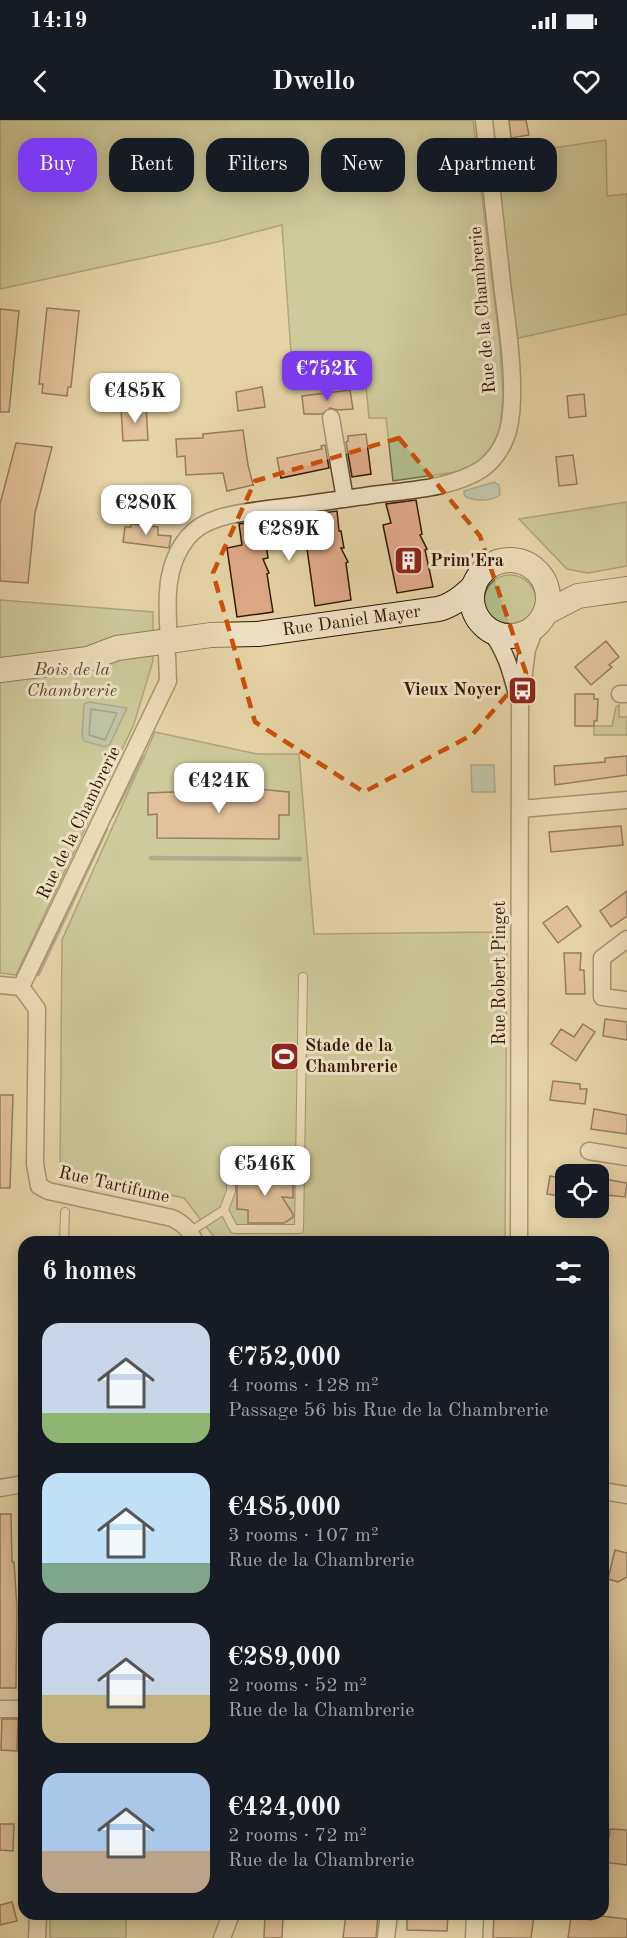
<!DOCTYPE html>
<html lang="en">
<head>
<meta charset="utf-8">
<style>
  :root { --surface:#171b24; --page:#242831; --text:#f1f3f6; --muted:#9ea1a6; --accent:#7c3aed }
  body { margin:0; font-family:"Old Standard TT",serif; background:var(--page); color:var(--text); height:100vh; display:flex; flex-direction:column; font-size:22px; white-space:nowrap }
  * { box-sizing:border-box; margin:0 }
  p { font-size:20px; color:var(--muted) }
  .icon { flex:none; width:33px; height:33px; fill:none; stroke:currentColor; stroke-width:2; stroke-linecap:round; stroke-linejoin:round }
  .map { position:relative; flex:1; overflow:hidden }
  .drawer { position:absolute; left:18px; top:1116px; width:591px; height:684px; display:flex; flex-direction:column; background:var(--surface); border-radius:18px; box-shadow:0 3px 15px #0003 }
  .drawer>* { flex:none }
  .banner { position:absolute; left:18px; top:18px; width:591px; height:54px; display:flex; gap:12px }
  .controls { position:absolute; left:555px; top:1044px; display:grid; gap:12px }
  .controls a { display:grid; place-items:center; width:54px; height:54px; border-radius:12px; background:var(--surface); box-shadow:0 3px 15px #0003; font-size:30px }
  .price { position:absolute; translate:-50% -51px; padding:0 14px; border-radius:12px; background:#fff; color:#222; font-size:20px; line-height:39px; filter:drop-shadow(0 2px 3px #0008) }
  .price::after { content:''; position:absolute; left:50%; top:36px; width:18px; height:14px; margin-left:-9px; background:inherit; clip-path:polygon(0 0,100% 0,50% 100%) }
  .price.current { background:var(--accent); color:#fff }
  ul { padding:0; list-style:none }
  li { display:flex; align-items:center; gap:18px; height:150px; padding:0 24px }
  li span { display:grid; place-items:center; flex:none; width:168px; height:120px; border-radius:18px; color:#555 }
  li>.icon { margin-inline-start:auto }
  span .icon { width:72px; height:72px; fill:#fffc; stroke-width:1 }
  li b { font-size:26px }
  h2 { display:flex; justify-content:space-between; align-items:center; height:72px; padding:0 24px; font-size:26px }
  .tag { padding:0 21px; border-radius:18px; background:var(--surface); box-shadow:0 3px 15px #0003; font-size:21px; line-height:54px }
  .tag.current { background:var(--accent); color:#fff }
  .status { display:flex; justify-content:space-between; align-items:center; height:42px; padding:0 30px; background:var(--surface); direction:ltr }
  .status svg { height:16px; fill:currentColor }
  header { display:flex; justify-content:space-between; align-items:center; height:78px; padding:0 24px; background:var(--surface); font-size:27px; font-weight:700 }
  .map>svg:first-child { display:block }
</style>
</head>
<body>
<div class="status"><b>14:19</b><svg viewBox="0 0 49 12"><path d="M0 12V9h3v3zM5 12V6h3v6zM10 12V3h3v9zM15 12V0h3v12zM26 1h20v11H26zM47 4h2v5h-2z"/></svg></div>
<header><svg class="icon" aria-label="back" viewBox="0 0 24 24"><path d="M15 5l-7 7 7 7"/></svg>Dwello<svg class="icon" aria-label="heart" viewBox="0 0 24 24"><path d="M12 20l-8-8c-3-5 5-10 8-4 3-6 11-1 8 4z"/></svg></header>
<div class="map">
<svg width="627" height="1818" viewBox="0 0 627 1818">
  <rect width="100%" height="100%" fill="#e6d5a7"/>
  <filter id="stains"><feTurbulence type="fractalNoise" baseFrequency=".00333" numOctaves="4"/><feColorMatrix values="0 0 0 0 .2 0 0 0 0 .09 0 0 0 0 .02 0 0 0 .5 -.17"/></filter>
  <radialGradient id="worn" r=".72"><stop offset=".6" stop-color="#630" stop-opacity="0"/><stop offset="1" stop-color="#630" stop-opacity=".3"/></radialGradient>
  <path fill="#b1be8a" stroke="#716c46" stroke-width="1.5" d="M0,0H473L500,226L503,276L500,310L496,321L482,342L463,351L393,361L386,298H369L365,256L293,261L282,105L217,122L0,169Z
    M606,20L607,76L627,74V194L514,219L493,37Z
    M627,382V446L588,453L567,449L519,399Z
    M484 481a26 26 0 1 1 52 0a26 26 0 1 1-52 0Z
    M0,480L153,492V541L134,604L16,855L0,853Z
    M619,585V597H627V615H594V606H612L616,587Z
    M155,612L257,634H299L314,814L496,812L507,803L505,1122H215V1118L184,1078L60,1052L62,820Z
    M50,1794H126V1818H50Z"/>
  <path fill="#97b8af" stroke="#6e786a" stroke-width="1.5" d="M494,362L499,365L500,375C490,382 477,381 466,377L464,374V371Z
    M89,582L127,588L110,624L105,627L84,621L82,616L84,584Z
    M471,645H494L495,672H472Z"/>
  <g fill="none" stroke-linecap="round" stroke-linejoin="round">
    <path stroke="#646858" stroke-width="1.5" d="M91,589L117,593L105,620L89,615Z"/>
    <path stroke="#6e786a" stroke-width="4.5" d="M112,696L143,637
      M151,738L300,739
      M38,854L106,709"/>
  </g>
  <path fill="#e0a988" stroke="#311902" stroke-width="1.5" d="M509,0H526L529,15L511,18Z
    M47,188L79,191L71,267H68L67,276L42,273L43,264H39Z
    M0,189L19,191L9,292H0Z
    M262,267L265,287L238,291L236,272Z
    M350,270L353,289L338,290L330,288L322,294H304L302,276Z
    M584,274L586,296L569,298L567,276Z
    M146,286L148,320L123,321L121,288Z
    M243,310L248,345L253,365L227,371L223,353L186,355L185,336L177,337L176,319L203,318V314Z
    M366,314L371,354L352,357L346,322L348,321V316Z
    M16,323L52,327L35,393L28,463L0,461V384Z
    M325,325L329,348L281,358L277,338L322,329L321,326Z
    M573,335L577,364L559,366L556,337Z
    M416,380L422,414L420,415L427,429L425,430L433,467L397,473L383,405L391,403L386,384Z
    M337,391L339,411H341L344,428H341L348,442L346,443L351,480L315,486L304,407L264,412L268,438L263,439L269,453L267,454L273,492L237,497L227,428L242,425L239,404Z
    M131,404L158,407V415L171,416L169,428L123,422L125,407H131Z
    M606,521L619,537L609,545L612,547L591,565L575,547Z
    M575,574H594V579H598L597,601H594V606H575Z
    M627,636V655L555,665L554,646L605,642V638Z
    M224,666L289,672V695H279V719L157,718V694L148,695V673L224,670Z
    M621,706L623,725L551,732L549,712Z
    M627,771V796L611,807L600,791Z
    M567,786L581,806L558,823L543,803Z
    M564,833H581L580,850H584L585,874H566Z
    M605,899L627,902V920L603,916Z
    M583,904L595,912L576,941L551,924L561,909L574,917Z
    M553,961L580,964V969H587L585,984L550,980Z
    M0,975H13L10,1068H0Z
    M594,989L627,995V1014L591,1009Z
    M260,1052L284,1053V1055L293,1056V1078L282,1077L293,1094V1097L284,1103H248V1090L237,1089V1054H260Z
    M550,1056L566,1059V1077L547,1074Z
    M598,1058L627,1063L625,1077L598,1074Z
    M0,1394H11L12,1442H14L17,1487L16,1568H0Z
    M615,1430L627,1433V1457L618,1462L608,1459Z
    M2,1599H18L17,1631L1,1630Z
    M0,1704H14L13,1731L0,1730Z
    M610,1709L627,1710V1745L603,1742V1717L609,1718Z
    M12,1782L17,1801L0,1805V1785Z
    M346,1794H378L376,1818H343Z
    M407,1794H448L447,1811L407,1810Z
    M494,1794L534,1796L531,1818H493Z
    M265,1795L283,1796L282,1818H264Z
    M592,1795L627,1799V1818H568L571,1797L591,1800Z"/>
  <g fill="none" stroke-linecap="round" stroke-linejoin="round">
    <defs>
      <path id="lane" d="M224,1090L234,1109H299L303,857
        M191,1111L224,1090L231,1071V1048
        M64,1122L65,1092"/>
      <path id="street" d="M331,298L345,379
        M489,509C506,531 511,551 518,578
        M169,521C167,485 163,447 188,417C206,395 242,393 268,389C303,385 337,380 372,375C408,370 451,369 482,349C493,341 501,330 506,317C519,283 508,209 503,172C497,115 490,57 484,0
        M620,574H627
        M520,689L627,680
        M627,819L602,838V877L627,880
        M0,865L21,867L168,561L167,535
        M21,867L37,889L35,1044L39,1066L48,1071L172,1098C184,1104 190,1110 195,1122
        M589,1031L627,1037
        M519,1122L520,584L527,529L536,506
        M0,1368L24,1364
        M603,1371L627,1375
        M0,1589H24
        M37,1818L38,1794
        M222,1818L231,1794
        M386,1818L389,1794
        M474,1818L475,1794"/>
      <g id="secondary">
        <circle cx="510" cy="478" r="38"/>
        <path d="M545,493L578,476L627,469"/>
        <path id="s1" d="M0,550L88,539L117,528L169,521L211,515L258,514L438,489C452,486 464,476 474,466"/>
      </g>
    </defs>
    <use href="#lane" stroke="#5e482b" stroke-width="10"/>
    <use href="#street" stroke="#5e482b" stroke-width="19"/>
    <use href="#secondary" stroke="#311902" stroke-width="26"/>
    <use href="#lane" stroke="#efe4c6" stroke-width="8"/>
    <use href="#street" stroke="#efe4c6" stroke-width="16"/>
    <use href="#secondary" stroke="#efe4c6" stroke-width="24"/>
  </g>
  <path d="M0 0H627V1818H0ZM399,318L480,416L526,553L472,615L364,672L255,602L213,453L255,361Z" fill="#e6d5a7" fill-opacity=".55" fill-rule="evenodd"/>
  <path fill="none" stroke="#cd4f0a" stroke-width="4.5" stroke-dasharray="12 8" stroke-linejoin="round" d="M399,318L480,416L526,553L472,615L364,672L255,602L213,453L255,361Z"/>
  <defs>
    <symbol id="building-square" viewBox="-11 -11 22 22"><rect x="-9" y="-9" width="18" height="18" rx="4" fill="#8f2418" stroke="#efe4c6"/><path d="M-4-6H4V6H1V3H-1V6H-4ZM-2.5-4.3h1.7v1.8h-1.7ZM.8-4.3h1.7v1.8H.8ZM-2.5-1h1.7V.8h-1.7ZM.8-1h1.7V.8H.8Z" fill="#fff"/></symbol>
    <symbol id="bus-square" viewBox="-11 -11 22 22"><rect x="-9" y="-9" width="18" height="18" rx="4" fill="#8f2418" stroke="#efe4c6"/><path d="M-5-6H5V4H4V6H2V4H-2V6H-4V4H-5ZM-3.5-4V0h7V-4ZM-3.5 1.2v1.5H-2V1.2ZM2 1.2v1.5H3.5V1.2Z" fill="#fff"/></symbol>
    <symbol id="stadium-square" viewBox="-11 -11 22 22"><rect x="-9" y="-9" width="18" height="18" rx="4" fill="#8f2418" stroke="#efe4c6"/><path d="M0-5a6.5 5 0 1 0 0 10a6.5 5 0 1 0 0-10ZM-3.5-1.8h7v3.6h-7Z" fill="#fff"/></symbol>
  </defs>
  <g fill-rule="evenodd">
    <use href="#building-square" x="392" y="424" width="33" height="33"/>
    <use href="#bus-square" x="506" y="554" width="33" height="33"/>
    <use href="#stadium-square" x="268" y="920" width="33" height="33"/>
  </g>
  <g text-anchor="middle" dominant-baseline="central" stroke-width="6" stroke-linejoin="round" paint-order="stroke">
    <g font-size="18" fill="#311902" stroke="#efe4c6">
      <text transform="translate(483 190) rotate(-95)">Rue de la Chambrerie</text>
      <text stroke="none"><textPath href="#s1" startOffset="356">Rue Daniel Mayer</textPath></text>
      <text transform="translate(79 703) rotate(-64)">Rue de la Chambrerie</text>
      <text transform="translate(500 853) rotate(-90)">Rue Robert Pinget</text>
      <text transform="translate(114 1065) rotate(13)">Rue Tartifume</text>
    </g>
    <g font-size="18" font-weight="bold" fill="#311902" stroke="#efe4c6" text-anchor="start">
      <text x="430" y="441">Prim'Era</text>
      <text x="501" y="570" text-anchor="end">Vieux Noyer</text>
      <text x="305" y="926">Stade de la<tspan x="305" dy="21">Chambrerie</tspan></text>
    </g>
    <g font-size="18" font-style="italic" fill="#574b2b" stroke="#efe4c6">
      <text x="72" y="550">Bois de la<tspan x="72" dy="21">Chambrerie</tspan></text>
    </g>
  </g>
  <rect width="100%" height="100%" filter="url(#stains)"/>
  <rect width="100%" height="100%" fill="url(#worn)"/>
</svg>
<div class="controls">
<a><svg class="icon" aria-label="locate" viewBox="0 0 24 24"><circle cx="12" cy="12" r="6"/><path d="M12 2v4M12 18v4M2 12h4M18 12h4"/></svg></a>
</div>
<b class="price current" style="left:327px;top:282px">€752K</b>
<b class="price" style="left:135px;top:304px">€485K</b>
<b class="price" style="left:146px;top:416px">€280K</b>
<b class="price" style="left:289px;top:442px">€289K</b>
<b class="price" style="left:219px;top:694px">€424K</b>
<b class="price" style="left:265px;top:1077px">€546K</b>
<div class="banner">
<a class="tag current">Buy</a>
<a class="tag">Rent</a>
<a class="tag">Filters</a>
<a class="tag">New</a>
<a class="tag">Apartment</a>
</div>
<section class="drawer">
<h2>6 homes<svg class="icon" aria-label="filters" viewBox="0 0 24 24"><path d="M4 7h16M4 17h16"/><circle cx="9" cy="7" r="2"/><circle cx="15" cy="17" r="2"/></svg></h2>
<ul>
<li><span style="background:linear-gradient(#c9d6e8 75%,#8fb573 0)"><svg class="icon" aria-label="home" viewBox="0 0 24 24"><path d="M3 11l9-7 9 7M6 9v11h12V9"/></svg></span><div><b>€752,000</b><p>4 rooms · 128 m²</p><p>Passage 56 bis Rue de la Chambrerie</p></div></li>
<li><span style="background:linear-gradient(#bfe0f5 75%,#7fa58c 0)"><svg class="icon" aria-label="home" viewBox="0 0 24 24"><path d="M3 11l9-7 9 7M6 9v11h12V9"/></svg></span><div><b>€485,000</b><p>3 rooms · 107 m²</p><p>Rue de la Chambrerie</p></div></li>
<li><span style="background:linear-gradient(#c9d6e8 60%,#c2b280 0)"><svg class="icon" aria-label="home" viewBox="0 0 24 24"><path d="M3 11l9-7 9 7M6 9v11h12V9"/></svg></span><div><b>€289,000</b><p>2 rooms · 52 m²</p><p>Rue de la Chambrerie</p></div></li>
<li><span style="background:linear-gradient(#a9c7e8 65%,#b9a48a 0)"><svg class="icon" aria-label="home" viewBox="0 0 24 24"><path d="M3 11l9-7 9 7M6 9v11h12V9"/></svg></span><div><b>€424,000</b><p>2 rooms · 72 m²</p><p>Rue de la Chambrerie</p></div></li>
</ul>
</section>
</div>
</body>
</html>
